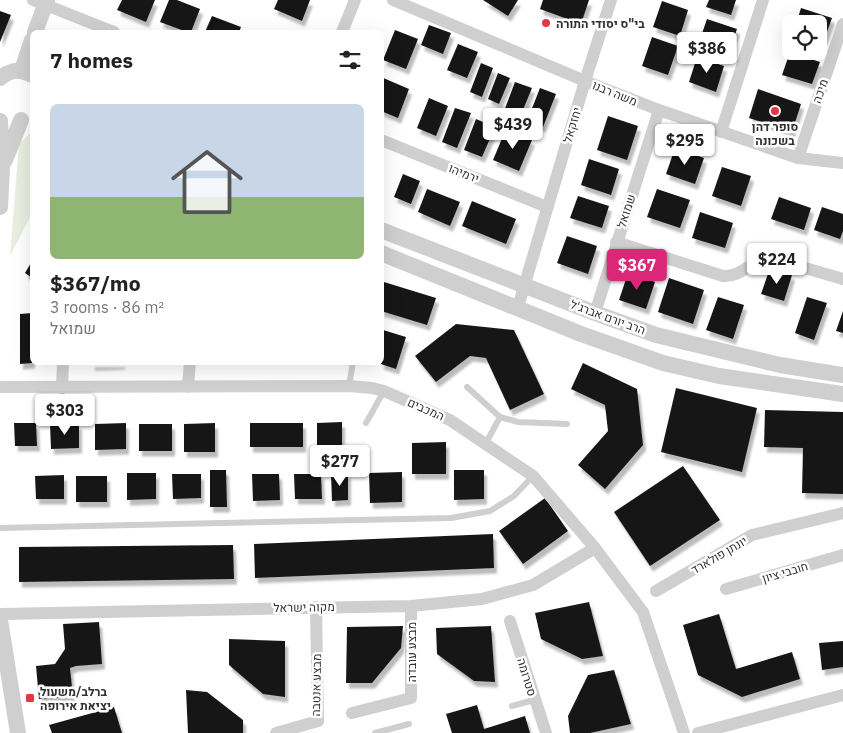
<!DOCTYPE html>
<html lang="en">
<head>
<meta charset="utf-8">
<style>
  :root { --surface:#fff; --page:#f2f2f2; --text:#202124; --muted:#757577; --accent:#db2777 }
  body { margin:0; font-family:"IBM Plex Sans",Heebo,sans-serif; background:var(--page); color:var(--text); height:100vh; display:flex; flex-direction:column; font-size:19px; white-space:nowrap }
  * { box-sizing:border-box; margin:0 }
  p { font-size:16px; color:var(--muted) }
  .icon { flex:none; width:28px; height:28px; fill:none; stroke:currentColor; stroke-width:2; stroke-linecap:round; stroke-linejoin:round }
  .map { position:relative; flex:1; overflow:hidden }
  .details { position:absolute; left:30px; top:30px; width:354px; height:335px; display:flex; flex-direction:column; background:var(--surface); border-radius:8px; box-shadow:0 5px 20px #0002 }
  .details>* { flex:none }
  .controls { position:absolute; left:782px; top:15px; display:grid; gap:10px }
  .controls a { display:grid; place-items:center; width:45px; height:45px; border-radius:8px; background:var(--surface); box-shadow:0 5px 20px #0002; font-size:25px }
  .price { position:absolute; translate:-50% -42px; padding:0 11px; border-radius:5px; background:#fff; color:#222; font-size:16px; line-height:32px; filter:drop-shadow(0 1px 2px #0008) }
  .price::after { content:''; position:absolute; left:50%; top:30px; width:15px; height:11px; margin-left:-8px; background:inherit; clip-path:polygon(0 0,100% 0,50% 100%) }
  .price.selected { background:var(--accent); color:#fff }
  ul { padding:0; list-style:none }
  li { display:grid; align-content:center; gap:10px; height:265px; padding:0 20px }
  li span { display:grid; place-items:center; height:155px; border-radius:8px; color:#555 }
  li>.icon { margin-inline-start:auto }
  span .icon { width:90px; height:90px; fill:#fffc; stroke-width:1 }
  li b { font-size:21px }
  h2 { display:flex; justify-content:space-between; align-items:center; height:60px; padding:0 20px; font-size:21px }
  .map>svg:first-child { display:block }
</style>
</head>
<body>
<div class="map">
<svg width="843" height="733" viewBox="0 0 843 733">
  <defs>
    <filter id="shadow"><feDropShadow dx="3" dy="5.5" stdDeviation="1" flood-color="#0004"/></filter>
  </defs>
  <rect width="100%" height="100%" fill="#fff"/>
  <path fill="#e8eee0" d="M32,131V213L10,256L19,144Z"/>
  <path fill="#191919" filter="url(#shadow)" d="M122,0H155L146,22L117,10Z
    M169,0H177L200,9L191,32H187L160,22Z
    M278,0H310L302,21L274,9Z
    M483,0H518L508,16Z
    M543,0H589L581,24L540,9Z
    M709,0H736L731,15L706,7Z
    M662,1L688,10L680,36L653,27Z
    M801,8L832,18L824,40L819,38V24H796Z
    M0,11L11,15L0,42Z
    M212,16L241,27L239,32H205Z
    M707,19L737,29L728,55L698,45Z
    M429,25L451,33L443,54L421,45Z
    M395,30L418,39L406,69L383,60Z
    M652,37L678,46L668,75L642,66Z
    M458,44L478,52L467,78L447,70Z
    M790,52L820,62L812,84L782,75Z
    M697,57L724,66L716,92L689,82Z
    M481,63L493,68L482,97L470,92Z
    M498,73L510,78L499,104L488,99Z
    M381,77L409,89L398,118L381,111Z
    M515,82L532,88L520,117L504,111Z
    M540,88L556,94L543,127L527,121Z
    M758,89L801,104L792,132L749,118Z
    M429,98L448,106L436,136L417,128Z
    M455,108L471,113L457,148L442,142Z
    M608,116L638,126L627,160L597,150Z
    M476,119L495,127L482,157L464,150Z
    M506,129L532,140L519,171L493,160Z
    M675,148L704,158L695,184L666,174Z
    M589,159L619,169L611,195L581,185Z
    M722,167L751,176L741,206L712,196Z
    M403,174L420,181L411,204L394,197Z
    M427,189L460,202L450,226L418,212Z
    M657,189L690,200L680,228L647,217Z
    M578,196L609,206L602,228L570,218Z
    M779,197L811,208L804,230L771,219Z
    M472,201L516,219L506,244L462,226Z
    M822,207L843,214V231L840,239L814,230Z
    M700,212L733,223L725,248L692,238Z
    M567,236L597,246L588,274L557,263Z
    M32,261V278L25,273Z
    M770,268L792,275L784,301L761,294Z
    M628,273L655,282L646,309L619,300Z
    M669,278L704,290L693,324L658,312Z
    M384,282L436,298L427,325L381,311V293Z
    M718,297L744,305L733,339L706,330Z
    M807,297L827,303L814,340L795,333Z
    M843,311V333L836,331Z
    M32,313V363L20,364V314Z
    M456,324L514,330L544,394L510,410L486,358L470,356L436,382L415,356Z
    M383,330L406,337L396,369L381,364Z
    M92,362H122V364L92,365Z
    M583,363L637,389L643,445L605,489L578,465L608,431L605,405L571,389Z
    M676,388L757,408L742,472L661,452Z
    M765,410L843,412V494L802,493L803,448L764,447Z
    M342,422V448H317V423Z
    M14,423H36L37,446H15Z
    M126,423V449L95,450V424Z
    M215,423V452H184V424Z
    M250,423H303V447H250Z
    M50,424H79V448L51,449Z
    M139,424H172V451H139Z
    M446,442V474H412V443Z
    M683,466L720,520L650,566L614,512Z
    M210,470H226L227,507H210Z
    M454,470H484V499L454,500Z
    M402,472V502L370,503L369,473Z
    M127,473H156V499L127,500Z
    M348,473V500L332,501L331,474Z
    M172,474H201V498L173,499Z
    M252,474H279L280,500L253,501Z
    M294,474H321L322,499H295Z
    M64,475V499H36L35,476Z
    M76,476H107V502H76Z
    M545,498L568,531L523,564L499,531Z
    M493,534L494,568L255,578L254,544Z
    M233,545L234,579L19,582V547Z
    M589,602L603,656L582,659L541,639L535,613Z
    M719,614L736,669L792,652L800,679L742,697L698,675L683,625Z
    M99,622L102,664L76,666L70,668L73,697L39,699L36,666L55,664L65,649L63,624Z
    M403,626L401,648L372,683H346L347,627Z
    M491,626L495,682L474,681L437,654L436,628Z
    M229,639L285,641V697L263,694L229,665Z
    M843,641V667L822,670L819,643Z
    M614,670L631,724L590,733H570L568,716L588,675Z
    M186,690L207,692L243,720V733H188Z
    M477,705L484,729L525,716L530,733H452L446,714Z
    M114,707L122,733H52L49,725Z"/>
  <g fill="none" stroke-linecap="round" stroke-linejoin="round">
    <path stroke="#cfcfcf" stroke-width="6" d="M349,386L353,362
      M467,387L500,417L518,422L567,424
      M366,423L384,391
      M486,443L500,417
      M0,528L451,518L490,511L514,496L533,476
      M512,706L534,700
      M375,733L409,724"/>
    <path stroke="#cfcfcf" stroke-width="12" d="M33,0L114,32
      M393,0L585,81L659,110L798,158L843,163
      M342,32L355,0
      M721,132L763,0
      M381,140L547,207
      M798,158L843,24
      M616,242L723,276C741,277 750,262 767,257L843,279
      M518,307L585,81L611,0
      M595,313L659,110
      M0,387L349,386L372,388L384,391L450,420L533,476L595,548L643,612L684,733
      M188,387L190,362
      M62,388L63,362
      M726,589L843,555
      M656,591L752,535L843,513
      M0,614L411,606L482,599L533,585L595,548
      M510,621L546,733
      M352,713L411,698V606
      M276,733L318,721L316,607
      M698,733L843,695"/>
    <path stroke="#cfcfcf" stroke-width="16" d="M35,32L47,0
      M22,70L32,40
      M0,78C12,69 19,69 32,75
      M0,121L2,167L0,207
      M5,160L21,120
      M381,230L595,313L656,335L780,365L843,375
      M381,253L581,334L663,363L719,376L843,394
      M0,620L18,733"/>
  </g>
  <g fill="#e63642" stroke="#fff" stroke-width="2">
    <circle cx="546" cy="23" r="5"/>
    <circle cx="775" cy="111" r="5"/>
    <rect x="25" y="693" width="10" height="10" rx="2.5"/>
  </g>
  <g text-anchor="middle" dominant-baseline="central" stroke-width="5" stroke-linejoin="round" paint-order="stroke">
    <g font-size="12" font-weight="bold" fill="#323232" stroke="#fff" text-anchor="start">
      <text x="556" y="23">בי"ס יסודי התורה</text>
      <text x="775" y="126" text-anchor="middle">סופר דהן<tspan x="775" dy="14">בשכונה</tspan></text>
      <text x="40" y="691">ברלב/משעול<tspan x="40" dy="14">יציאת אירופה</tspan></text>
    </g>
    <g font-size="12" fill="#323232" stroke="#fff">
      <text transform="translate(820 91) rotate(-71)">מיכה</text>
      <text transform="translate(615 93) rotate(22)">משה רבנו</text>
      <text transform="translate(572 125) rotate(-73)">יחזקאל</text>
      <text transform="translate(464 173) rotate(22)">ירמיהו</text>
      <text transform="translate(626 211) rotate(-72)">שמואל</text>
      <text transform="translate(608 317) rotate(20)">הרב יורם אברג'ל</text>
      <text transform="translate(426 409) rotate(24)">המכבים</text>
      <text transform="translate(719 555) rotate(-30)">יונתן פולארד</text>
      <text transform="translate(785 572) rotate(-16)">חובבי ציון</text>
      <text transform="translate(304 607) rotate(-1)">מקוה ישראל</text>
      <text transform="translate(411 652) rotate(-90)">מבצע עובדה</text>
      <text transform="translate(527 677) rotate(73)">סטרומה</text>
      <text transform="translate(316 685) rotate(-89)">מבצע אנטבה</text>
    </g>
  </g>
</svg>
<div class="controls">
<a><svg class="icon" aria-label="locate" viewBox="0 0 24 24"><circle cx="12" cy="12" r="6"/><path d="M12 2v4M12 18v4M2 12h4M18 12h4"/></svg></a>
</div>
<b class="price" style="left:707px;top:74px">$386</b>
<b class="price" style="left:513px;top:150px">$439</b>
<b class="price" style="left:685px;top:166px">$295</b>
<b class="price" style="left:777px;top:285px">$224</b>
<b class="price selected" style="left:637px;top:291px">$367</b>
<b class="price" style="left:65px;top:436px">$303</b>
<b class="price" style="left:340px;top:487px">$277</b>
<section class="details">
<h2>7 homes<svg class="icon" aria-label="filters" viewBox="0 0 24 24"><path d="M4 7h16M4 17h16"/><circle cx="9" cy="7" r="2"/><circle cx="15" cy="17" r="2"/></svg></h2>
<ul>
<li><span style="background:linear-gradient(#c9d6e8 60%,#8fb573 0)"><svg class="icon" aria-label="home" viewBox="0 0 24 24"><path d="M3 11l9-7 9 7M6 9v11h12V9"/></svg></span><div><b>$367/mo</b><p>3 rooms · 86 m²</p><p>שמואל</p></div></li>
</ul>
</section>
</div>
</body>
</html>
